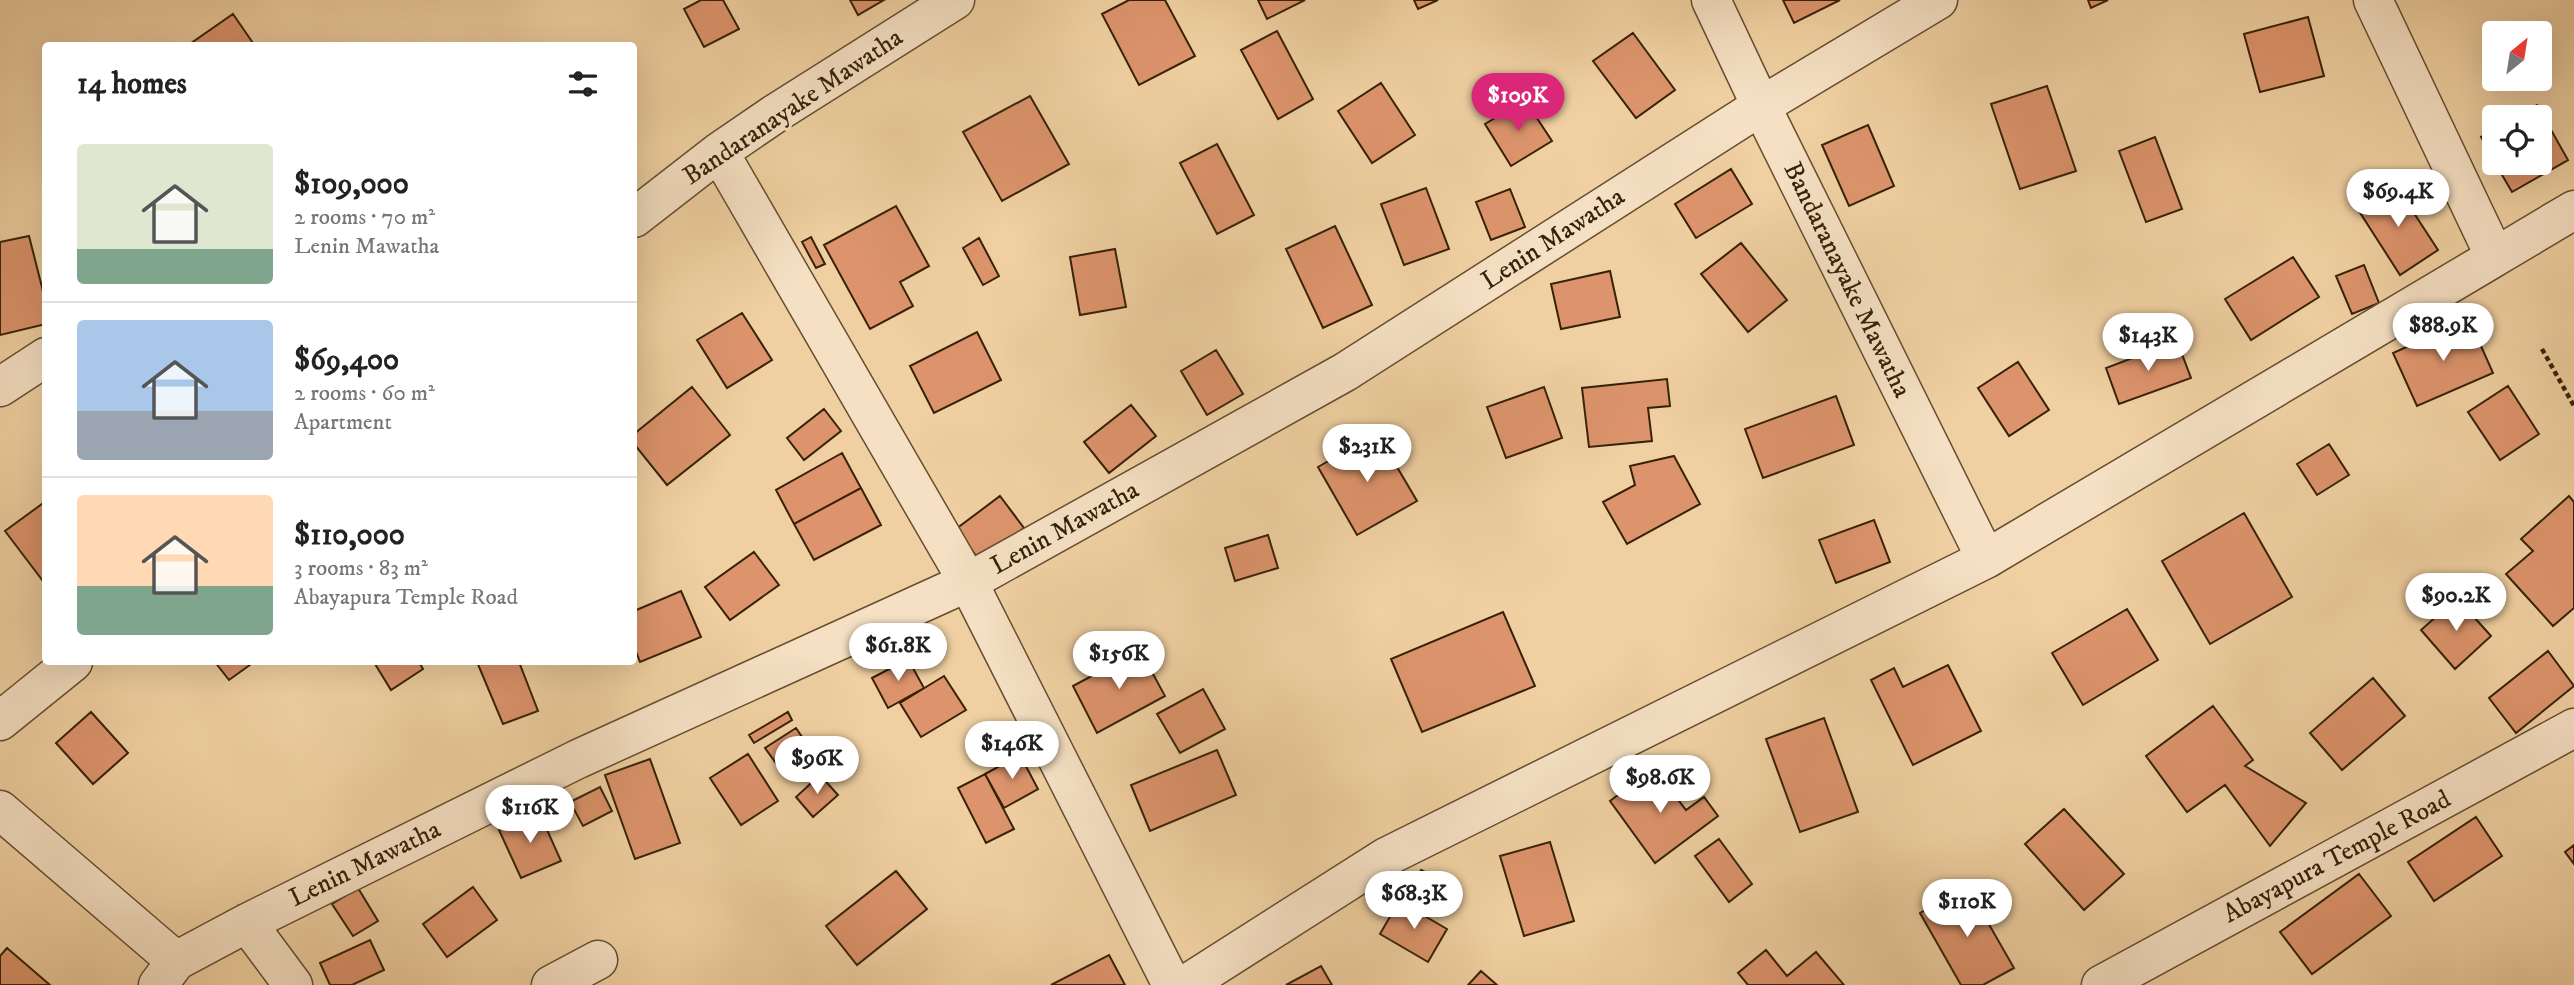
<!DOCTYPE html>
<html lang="en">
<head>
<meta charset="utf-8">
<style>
  :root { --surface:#fff; --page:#f2f2f2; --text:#222; --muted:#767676; --line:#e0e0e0; --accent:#db2777 }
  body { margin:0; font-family:"IM FELL DW Pica",serif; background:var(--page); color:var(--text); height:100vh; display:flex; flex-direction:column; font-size:26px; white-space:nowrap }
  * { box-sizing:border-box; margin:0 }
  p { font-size:23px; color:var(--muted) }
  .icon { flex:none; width:38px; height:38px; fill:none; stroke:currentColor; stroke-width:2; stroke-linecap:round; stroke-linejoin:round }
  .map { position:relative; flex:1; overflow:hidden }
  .details { position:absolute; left:42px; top:42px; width:595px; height:623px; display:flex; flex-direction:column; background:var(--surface); border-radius:7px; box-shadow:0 7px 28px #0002 }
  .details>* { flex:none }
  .needle { width:46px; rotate:30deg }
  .tools { position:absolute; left:2482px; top:21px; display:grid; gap:14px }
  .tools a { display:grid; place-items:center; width:70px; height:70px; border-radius:7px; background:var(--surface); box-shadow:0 7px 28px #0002; font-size:35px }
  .price { position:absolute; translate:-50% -60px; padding:0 16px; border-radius:24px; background:#fff; color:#222; font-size:23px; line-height:46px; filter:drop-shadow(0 2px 4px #0008) }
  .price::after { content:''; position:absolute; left:50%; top:42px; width:21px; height:16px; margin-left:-10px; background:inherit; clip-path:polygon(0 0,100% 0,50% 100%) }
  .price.on { background:var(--accent); color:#fff }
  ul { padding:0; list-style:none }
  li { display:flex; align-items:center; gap:21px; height:175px; padding:0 35px }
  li+li { border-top:2px solid var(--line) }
  li span { display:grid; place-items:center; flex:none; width:196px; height:140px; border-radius:7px; color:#555 }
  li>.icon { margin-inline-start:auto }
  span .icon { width:84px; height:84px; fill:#fffc; stroke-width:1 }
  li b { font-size:30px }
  h2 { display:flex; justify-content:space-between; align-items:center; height:84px; padding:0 35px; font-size:30px }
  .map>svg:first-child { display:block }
</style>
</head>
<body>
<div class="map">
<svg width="2574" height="985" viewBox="0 0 2574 985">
  <rect width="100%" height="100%" fill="#f0d0a2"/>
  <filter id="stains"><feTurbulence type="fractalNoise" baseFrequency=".00286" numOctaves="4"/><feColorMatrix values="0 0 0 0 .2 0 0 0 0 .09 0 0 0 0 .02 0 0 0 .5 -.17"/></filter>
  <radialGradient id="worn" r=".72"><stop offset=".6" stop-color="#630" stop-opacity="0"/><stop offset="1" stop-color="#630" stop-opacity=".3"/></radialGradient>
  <path fill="#dd946c" stroke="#362209" stroke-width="2" d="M701,0H723L739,29L704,47L684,9Z
    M850,0H884L858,15Z
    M1129,0H1165L1195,56L1139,85L1102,14Z
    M1258,0H1305L1267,19Z
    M1414,0H1438L1418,9Z
    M1783,0H1840L1794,23Z
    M2088,0H2108L2091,8Z
    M233,14L255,46H187Z
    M2308,17L2324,76L2260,92L2244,34Z
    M1277,31L1313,99L1278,119L1241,50Z
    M1633,33L1675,90L1636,118L1593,61Z
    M1381,83L1415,135L1372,163L1338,111Z
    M2047,86L2076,171L2020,189L1991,104Z
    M1030,96L1069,164L1002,201L963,132Z
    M1525,100L1552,141L1511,166L1485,124Z
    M2537,105L2568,160L2512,192L2495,163H2539V117H2515Z
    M1868,125L1894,186L1849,206L1822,145Z
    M2494,130V160L2481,137Z
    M2155,137L2182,209L2146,222L2119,151Z
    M1217,144L1254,215L1217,234L1180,163Z
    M1731,169L1752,204L1696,238L1675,204Z
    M2395,184L2438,250L2400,275L2357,208Z
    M1426,188L1449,249L1404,265L1381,204Z
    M1510,189L1525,227L1491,240L1476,202Z
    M896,206L929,266L900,282L913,306L870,329L824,245Z
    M1335,226L1372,305L1323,328L1286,249Z
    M29,236L46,303V324L0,335V242Z
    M811,237L825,264L816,268L802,242Z
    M979,238L999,276L983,285L963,248Z
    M1741,243L1787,300L1748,332L1701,274Z
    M1115,249L1126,307L1080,315L1070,257Z
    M2293,257L2319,297L2251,340L2225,299Z
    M2364,265L2379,303L2352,314L2336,276Z
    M1610,271L1620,317L1561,329L1551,284Z
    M742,313L772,360L727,388L697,340Z
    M2469,319L2493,373L2417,406L2393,353Z
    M977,332L1001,380L934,413L910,366Z
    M2177,341L2191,378L2119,404L2106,368Z
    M1216,350L1243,394L1207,415L1181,371Z
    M2018,362L2049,410L2009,436L1978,388Z
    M1667,379L1670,406L1648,408L1652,441L1589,447L1582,388Z
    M2508,386L2539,434L2500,460L2468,412Z
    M692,387L730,435L667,485L634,444V434Z
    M1544,387L1562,438L1506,458L1487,407Z
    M1836,396L1854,445L1763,478L1745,429Z
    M1131,405L1156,436L1109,473L1084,442Z
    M824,409L841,431L804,460L787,438Z
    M1377,433L1417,501L1357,535L1318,467Z
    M2329,444L2349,475L2317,495L2297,464Z
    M842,453L861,488L794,524L776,490Z
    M1674,456L1700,504L1627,544L1603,502L1635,485L1630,466Z
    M861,488L881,525L814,560L794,524Z
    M1000,496L1024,528L980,561L956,529Z
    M2569,496L2574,502V608L2553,626L2506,574L2533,551L2521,539Z
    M46,501V585L5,531Z
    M2244,513L2292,597L2210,644L2162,561Z
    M1874,520L1890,562L1836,583L1819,540Z
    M1268,535L1278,568L1235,581L1225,548Z
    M754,552L779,585L730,620L705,587Z
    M681,591L701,637L640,662L634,646V611Z
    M2457,598L2491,636L2455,669L2421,630Z
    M2127,609L2158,660L2083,705L2052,653Z
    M1503,612L1535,686L1422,732L1391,659Z
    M1140,650L1165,696L1097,733L1073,686Z
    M2548,651L2574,686L2516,733L2489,698Z
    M908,659L924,688L888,708L872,678Z
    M215,662H254L229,680Z
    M379,662H419L423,669L391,690L375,664Z
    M477,662H519L538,711L503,724Z
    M1948,665L1981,731L1913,765L1871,680L1894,668L1903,687Z
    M944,676L966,710L921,737L900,703Z
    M2373,678L2405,716L2342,770L2310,733Z
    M1203,689L1225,729L1180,753L1157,714Z
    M2213,706L2253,760L2245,766L2306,803L2270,846L2225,785L2187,812L2146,756Z
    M91,712L128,753L93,784L56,743Z
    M788,712L792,720L754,743L749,735Z
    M1824,718L1858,812L1800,832L1766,739Z
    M796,728L808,746L778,766L765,748Z
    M1217,750L1236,795L1150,831L1131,785Z
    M748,754L778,801L741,825L710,778Z
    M1020,755L1038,789L1004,808L985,774Z
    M650,759L680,843L635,859L605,775Z
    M1654,768L1686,810L1704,797L1718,816L1655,863L1610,801Z
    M985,774L1014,829L986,843L958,788Z
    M820,775L838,795L813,817L796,797Z
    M600,787L612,811L583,826L570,802Z
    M2064,809L2124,874L2084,910L2025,844Z
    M539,812L561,861L521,878L499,830Z
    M2476,817L2502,856L2434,901L2408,862Z
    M1719,839L1752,884L1729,902L1695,856Z
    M1550,842L1574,921L1524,936L1500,856Z
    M2574,845V864L2565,852Z
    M1421,870L1447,883L1438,900L1412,888Z
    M896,871L927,909L857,965L826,926Z
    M2359,874L2391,916L2312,974L2280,932Z
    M1967,886L2014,968L1983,985H1961L1920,913Z
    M473,887L497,920L447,957L423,924Z
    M358,888L378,921L353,936L332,904Z
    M1399,901L1447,929L1428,962L1380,934Z
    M370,940L384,970L352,985H330L320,963Z
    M7,948L50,985H0V956Z
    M1766,950L1787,976L1816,952L1844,985H1748L1738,973Z
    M1109,955L1125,985H1051Z
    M1321,966L1332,985H1286Z
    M1481,971L1497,985H1468Z"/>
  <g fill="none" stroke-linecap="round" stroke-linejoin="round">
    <defs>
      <path id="street" d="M1711,0L1761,106L1986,559
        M2373,0L2495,257L2574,210
        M719,152L968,582L1172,985
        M634,218L719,152L776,113L955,0
        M0,387L46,357
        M0,721L73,662
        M0,810L176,961
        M247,923L293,985
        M158,985L176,961L247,923L578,759L968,582L1345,372L1761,106L1938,0
        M551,985L598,960
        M1185,985L1386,857L1986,559L2495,257
        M2101,985L2574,728"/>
    </defs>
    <use href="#street" stroke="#644e2f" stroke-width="41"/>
    <path stroke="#362209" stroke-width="4.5" stroke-dasharray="5 3.5" stroke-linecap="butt" d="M2542,349L2574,406"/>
    <use href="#street" stroke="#f5e0c3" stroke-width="38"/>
  </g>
  <g text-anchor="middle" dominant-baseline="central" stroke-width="6" stroke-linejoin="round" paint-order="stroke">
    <g font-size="26" fill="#362209" stroke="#f5e0c3">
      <text transform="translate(793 107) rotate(-34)">Bandaranayake Mawatha</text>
      <text transform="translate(1553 239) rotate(-33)">Lenin Mawatha</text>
      <text transform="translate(1847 280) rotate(64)">Bandaranayake Mawatha</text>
      <text transform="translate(1065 528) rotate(-29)">Lenin Mawatha</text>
      <text transform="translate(2337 857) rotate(-28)">Abayapura Temple Road</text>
      <text transform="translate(365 864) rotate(-26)">Lenin Mawatha</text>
    </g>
  </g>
  <rect width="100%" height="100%" filter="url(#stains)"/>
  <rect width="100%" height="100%" fill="url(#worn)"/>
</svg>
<div class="tools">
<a><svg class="needle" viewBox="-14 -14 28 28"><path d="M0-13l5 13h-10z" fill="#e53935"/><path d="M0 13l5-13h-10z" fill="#767676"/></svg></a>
<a><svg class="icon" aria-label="locate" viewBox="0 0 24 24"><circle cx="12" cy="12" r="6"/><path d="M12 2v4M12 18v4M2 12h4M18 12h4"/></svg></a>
</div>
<b class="price on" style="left:1518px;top:133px">$109K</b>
<b class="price" style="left:2398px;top:229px">$69.4K</b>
<b class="price" style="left:2443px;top:363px">$88.9K</b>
<b class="price" style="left:2148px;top:373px">$143K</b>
<b class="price" style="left:1367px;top:484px">$231K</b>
<b class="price" style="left:2456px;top:633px">$90.2K</b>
<b class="price" style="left:898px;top:683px">$61.8K</b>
<b class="price" style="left:1119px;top:691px">$156K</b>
<b class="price" style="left:1012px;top:781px">$146K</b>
<b class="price" style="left:817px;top:796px">$96K</b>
<b class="price" style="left:1660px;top:815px">$98.6K</b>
<b class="price" style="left:530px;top:845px">$116K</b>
<b class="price" style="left:1414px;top:931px">$68.3K</b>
<b class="price" style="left:1967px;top:939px">$110K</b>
<section class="details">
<h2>14 homes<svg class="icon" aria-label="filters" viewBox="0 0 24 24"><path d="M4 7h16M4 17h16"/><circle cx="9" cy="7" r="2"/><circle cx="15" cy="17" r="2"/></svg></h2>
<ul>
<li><span style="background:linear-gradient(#dfe7d0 75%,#7fa58c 0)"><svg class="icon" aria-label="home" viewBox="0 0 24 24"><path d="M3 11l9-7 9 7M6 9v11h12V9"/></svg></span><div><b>$109,000</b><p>2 rooms · 70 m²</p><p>Lenin Mawatha</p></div></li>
<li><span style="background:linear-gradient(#a9c7e8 65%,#9aa5b1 0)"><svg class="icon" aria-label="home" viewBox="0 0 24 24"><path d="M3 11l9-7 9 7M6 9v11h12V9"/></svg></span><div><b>$69,400</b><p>2 rooms · 60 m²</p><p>Apartment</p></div></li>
<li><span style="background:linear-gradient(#ffd9b3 65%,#7fa58c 0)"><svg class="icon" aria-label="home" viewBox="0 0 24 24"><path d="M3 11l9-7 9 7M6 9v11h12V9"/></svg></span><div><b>$110,000</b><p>3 rooms · 83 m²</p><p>Abayapura Temple Road</p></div></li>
</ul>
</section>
</div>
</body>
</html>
